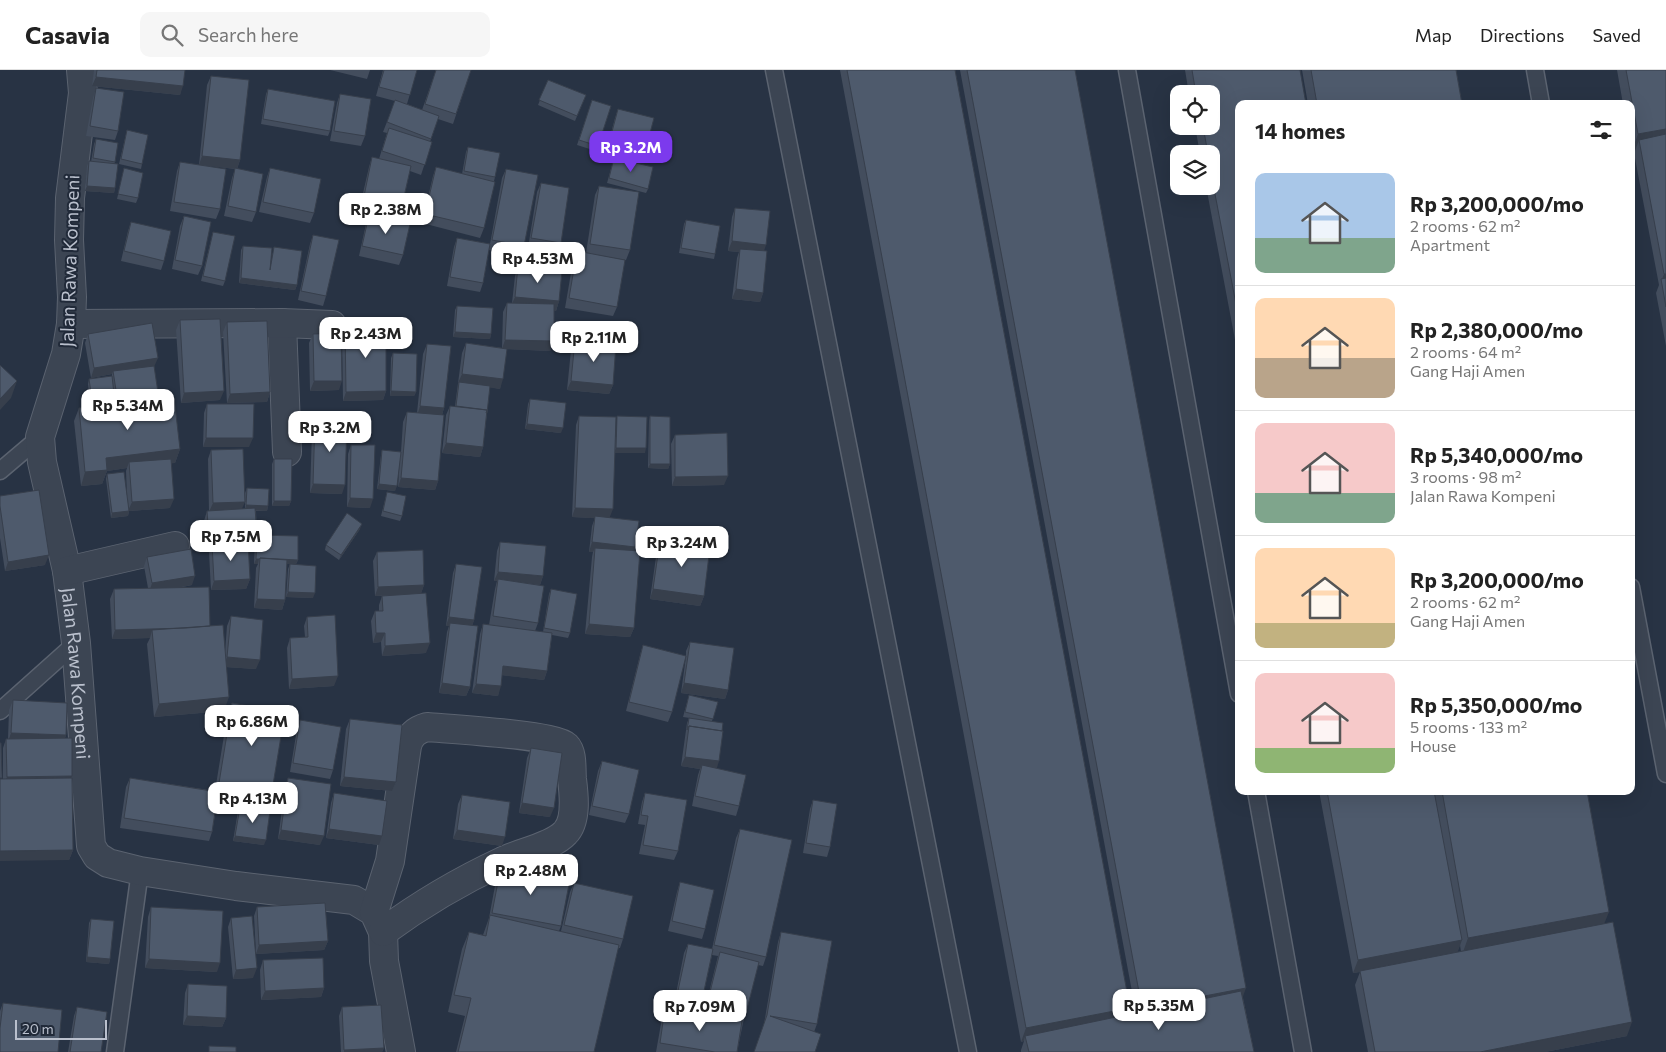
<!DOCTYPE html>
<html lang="en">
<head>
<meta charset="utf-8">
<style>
  :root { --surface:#fff; --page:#f6f6f6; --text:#222; --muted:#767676; --line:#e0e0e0; --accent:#7c3aed }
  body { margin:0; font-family:Commissioner,sans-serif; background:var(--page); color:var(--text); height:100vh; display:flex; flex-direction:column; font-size:19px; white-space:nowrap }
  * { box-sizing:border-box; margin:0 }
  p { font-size:16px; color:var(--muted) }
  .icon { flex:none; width:28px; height:28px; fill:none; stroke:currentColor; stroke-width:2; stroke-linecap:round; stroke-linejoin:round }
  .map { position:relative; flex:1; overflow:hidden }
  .sheet { position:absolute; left:1235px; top:30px; width:400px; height:695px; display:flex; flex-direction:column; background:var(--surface); border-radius:10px; box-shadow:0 5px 20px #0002 }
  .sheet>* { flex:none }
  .tools { position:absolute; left:1170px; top:15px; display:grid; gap:10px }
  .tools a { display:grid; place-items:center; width:50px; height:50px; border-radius:10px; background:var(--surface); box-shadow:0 5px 20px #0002; font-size:25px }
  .scale { position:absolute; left:15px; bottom:12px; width:92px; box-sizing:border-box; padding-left:5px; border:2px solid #bac0cd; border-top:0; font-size:14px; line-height:18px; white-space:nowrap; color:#bac0cd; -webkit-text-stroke:4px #212a39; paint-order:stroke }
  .price { position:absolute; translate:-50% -42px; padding:0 11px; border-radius:10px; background:#fff; color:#222; font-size:16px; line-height:32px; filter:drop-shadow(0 1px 2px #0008) }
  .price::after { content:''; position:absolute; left:50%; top:30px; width:15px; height:11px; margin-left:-8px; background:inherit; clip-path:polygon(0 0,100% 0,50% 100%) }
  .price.on { background:var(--accent); color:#fff }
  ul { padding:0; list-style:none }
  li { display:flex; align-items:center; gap:15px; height:125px; padding:0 20px }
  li+li { border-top:1px solid var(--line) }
  li span { display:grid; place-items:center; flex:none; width:140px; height:100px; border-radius:10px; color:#555 }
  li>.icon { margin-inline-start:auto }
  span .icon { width:60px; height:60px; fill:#fffc; stroke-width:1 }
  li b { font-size:21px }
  h2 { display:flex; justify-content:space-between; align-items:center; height:60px; padding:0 20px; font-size:21px }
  header { display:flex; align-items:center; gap:30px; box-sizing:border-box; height:70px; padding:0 25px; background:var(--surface); border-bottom:1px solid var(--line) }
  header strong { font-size:24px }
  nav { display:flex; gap:28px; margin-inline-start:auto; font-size:18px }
  .search { width:350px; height:45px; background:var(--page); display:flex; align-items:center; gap:12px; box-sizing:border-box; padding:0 18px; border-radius:10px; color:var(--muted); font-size:19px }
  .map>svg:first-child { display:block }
</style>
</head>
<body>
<header>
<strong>Casavia</strong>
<div class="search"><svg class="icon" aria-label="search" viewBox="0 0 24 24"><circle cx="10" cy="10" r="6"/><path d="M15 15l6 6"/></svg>Search here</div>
<nav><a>Map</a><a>Directions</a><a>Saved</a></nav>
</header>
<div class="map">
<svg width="1666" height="982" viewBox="0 0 1666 982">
  <rect width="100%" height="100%" fill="#283344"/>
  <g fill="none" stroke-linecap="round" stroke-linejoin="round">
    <defs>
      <path id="lane" d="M774,0L968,982
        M1127,0L1239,624
        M1535,0L1541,34
        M0,401L40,367
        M1631,517L1666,704
        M0,641L76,573
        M1256,721L1303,982
        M115,982L140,801"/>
      <g id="street">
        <path id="s1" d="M81,0L83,23L70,128L69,170L72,227L71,254L66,284L40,367L42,392L67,501L76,573L91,776L97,786L108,793L140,801L236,816L354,830L374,842L383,862L384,891L401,982"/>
        <path d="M282,253L287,382"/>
        <path d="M71,254L282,253L332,255"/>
        <path d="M67,501L175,476"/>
        <path d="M374,842L390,791L407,676C410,665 416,660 427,657C449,659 555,665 566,676C573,683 571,699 572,709C574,725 577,751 565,763C552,777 521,782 503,791C460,811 421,834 383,862"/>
      </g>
    </defs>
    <use href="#lane" stroke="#5b6370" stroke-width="19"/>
    <use href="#street" stroke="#5b6370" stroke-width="30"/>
    <use href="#lane" stroke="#3c4553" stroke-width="16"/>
    <use href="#street" stroke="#3c4553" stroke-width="28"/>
  </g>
  <path fill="#434d5d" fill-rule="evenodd" d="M94,0H185L180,25L92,16Z
    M330,0H370L367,9Z
    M383,0H417L407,34L422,40L436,0H471L453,54L438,49L430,72H432L421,105L410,101L400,144L397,151L403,185L399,195L359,186L366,154L368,147L358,145L369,97L372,87L379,89L387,63L383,62L395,31L376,26Z
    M840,0H955L1130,938L1127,945L1136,943L960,0H1075L1243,928L1254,982H1021V980L1024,971L1021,972Z
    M1185,0H1300L1239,34V291L1206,116H1211V84H1200L1195,56H1211V24H1189Z
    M1302,0H1456L1462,34H1308Z
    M1617,0H1666V276L1656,223L1659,215L1634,83L1635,81H1632L1631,77V34H1623Z
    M211,6L240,90L237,99L256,142L252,152L224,146L232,108L235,99L211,96L220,139L216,149L170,141L177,101L180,92L199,95L207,15Z
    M548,10L586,25L575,51L538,35Z
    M96,18L118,61L115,70L86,66L93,28Z
    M268,19L330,61L328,66L261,54L266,24Z
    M340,24L365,66L361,76L330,71L337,33Z
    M592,30L611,36L596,81L577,75Z
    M618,39L645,82L642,92L606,82L615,48Z
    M127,60L142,94L141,99L119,94Z
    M96,69L115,92L114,94L115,118L114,123L85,121L87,96L89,91L91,92L94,74Z
    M468,77L495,107L494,111L484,158L480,168L422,153L433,106L436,97L462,104L466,82Z
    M614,88L648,119L646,123L607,113Z
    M124,98L138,128L136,133L117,129Z
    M270,98L314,143L310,153L259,142L267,107Z
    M506,99L524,176L520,186L489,180L483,213L480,222L447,216L454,177L457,168L490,174L502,108Z
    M541,113L561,173L557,183L528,178L537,122Z
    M599,116L630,180L626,190L597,185L617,237L613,246L565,238L573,191L577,181L586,183L595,125Z
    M735,138L764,181L763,223L760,232L732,229L737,188L739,182L728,181L732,147Z
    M184,146L202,196L198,205L172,199L180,156Z
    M686,150L715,184L714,189L679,183L684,154Z
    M131,152L164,191L161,200L121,191L128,161Z
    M213,162L225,211L223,216L201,211Z
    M313,165L326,226L323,236L298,230L310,174Z
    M243,176L271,192L274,177L297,215L295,220L239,213L241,180Z
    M518,196L559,231L556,241L554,240V271L550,281L507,279L500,319L490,317L483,377L480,387L442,383L446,345L450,336H455L462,283L466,273L502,278L503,242L507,233H512L515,206Z
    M457,236L491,264L490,269L453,267L455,240Z
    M180,250L220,330L181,333L176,260Z
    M227,252L270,322L267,332L227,333L223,262Z
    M345,257L386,321L383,330L343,331L342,266Z
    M88,264L154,297L158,329L180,379L175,393H171L170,438L129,441L128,446L111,448L106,409L107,404L127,427L126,401L127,398L107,401L102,414L81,416L74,351L79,338L90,336L88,314L89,309L112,306V304L91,308L85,273Z
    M313,264L339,320L310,321L309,273Z
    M575,270L613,315L609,324L567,320L571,280Z
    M427,274L444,338L442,345L438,411L435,420L398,417L400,385L395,421L377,419L381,385L382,380L401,382L403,352L407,342L417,343L423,284Z
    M393,283L416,322L414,326H390L391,288Z
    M530,329L561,363L525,359L528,334Z
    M207,334L249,377H203L204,343Z
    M579,346L645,383H615L609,448L635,477L634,481V558L630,567L585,564L592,487L593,482H589L592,456L595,448L572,447L576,355Z
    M650,346L670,394L668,399L648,398L649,351Z
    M315,351L342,424L310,423L312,361Z
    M675,365L724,415L672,416L671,374Z
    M351,375L370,438L347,437L348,384Z
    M211,380L242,439H245V423L247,418L268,436L267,441H256L257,465L298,490L296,494H287L285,530L282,540L254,538L256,498L258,494H254L255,471L254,474L248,475L250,509L246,519L211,520L209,483L211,477H205L204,451L207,441H209L208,389Z
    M274,389L291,431L289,436H272V394Z
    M387,422L402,446L400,451L381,446Z
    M0,426L45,495L5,501L0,468Z
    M360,459L339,490L325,480L326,475Z
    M660,470L704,526L700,536L650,529L657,480Z
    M500,472L543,506L540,515L538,553L535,561L543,562L549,524L551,519L570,563L568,568L552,565L547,601L544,610L502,605L498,626L472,623L480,564L483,554L489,555L495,519L497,511H494L497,481Z
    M377,482L424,515L421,523L426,583L382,586L381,572L373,573L371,551L375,541H379V535L382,526H375L373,491Z
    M147,487L192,515L178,518L210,556L225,582L227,556L231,546L256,599L226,597L224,641L154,647L147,574L150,568L112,569L110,529L114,519L148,518L144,496Z
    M290,494L313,528L286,527L288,499Z
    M456,494L474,550L472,556L470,617L466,626L439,623L447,562L449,556H446L453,503Z
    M307,547L334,616L289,619L287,578L290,568L305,567L304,556Z
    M690,572L728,620L725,629L681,623L686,586L672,642L668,652L626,641L640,585L643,575L686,586V581Z
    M689,625L718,632L712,651L716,698L739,736L736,746L692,736L698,705L700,699L681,696L687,653L689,648H690L683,647Z
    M13,630L66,665L65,668L72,706L73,780L69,790L2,709H3V678L6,669H8L9,640Z
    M232,633L272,721L267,735L218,727L212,762L209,771L120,758L126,717L130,708L215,721L227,647Z
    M350,649L396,712L392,721L340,716L346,659Z
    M300,650L333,700L330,709L290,702L297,659Z
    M531,678L550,747L519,743L527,688Z
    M602,691L629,744L625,753L589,745L598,701Z
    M288,708L320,775L278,769L285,717Z
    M1319,721H1587L1604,854L1627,966L1545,982H1368L1355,915L1360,902L1353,903ZM1460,875L1461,882H1457Z
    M334,723L379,775L326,768L331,733Z
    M645,723L678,781L674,790L639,784L645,755L638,754L642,732Z
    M462,725L502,776L453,769L458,734Z
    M813,730L830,777L827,787L803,783L810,739Z
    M240,737L264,775L233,771L238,741Z
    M740,759L766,887L763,896L758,895L746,943L743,953L737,982H656L662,948L665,938L673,939L684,883L688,874L712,879L736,768ZM712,885L718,886L704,943L726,949L698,944L701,935Z
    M501,796L561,856L559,861H561L570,822L574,813L623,869L620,878H618L594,982H456L465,946L448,942L462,879L469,862L483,865L489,848L497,805Z
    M680,812L705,859L702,869L668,861L677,822Z
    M151,837L217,902L145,898L148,847Z
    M257,837L328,871L324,880L256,884L254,846Z
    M231,848L253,908L233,909L228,857Z
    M91,849L110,889L109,894L86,892L89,853Z
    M781,862L817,954L814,962L764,954L778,872Z
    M263,890L324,918L321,927L261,930L260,900Z
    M188,914L226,948L222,957L183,955L185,923Z
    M3,933L0,982V941Z
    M77,937L101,982H68L74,946Z
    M342,937L384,978L382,982H341L339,946Z"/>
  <path fill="#373f4c" d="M96,7L183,16L180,25L92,16Z
    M1666,59V75L1639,70L1635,81H1632L1638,64Z
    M202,86L240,90L237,99L199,95Z
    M87,116L115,118L114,123L85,121Z
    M732,171L766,175L763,184L740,179L739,182L728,181Z
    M1664,204H1666V217L1661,212Z
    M241,208L297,215L295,220L239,213Z
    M736,219L763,223L760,232L732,229Z
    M515,227L559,231L556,241L511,236Z
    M455,262L491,264L490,269L453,267Z
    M505,270L554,271L550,281L502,279Z
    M158,288L154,297L113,301L112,304L91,308L94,298Z
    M462,304L503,309L500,319L458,313Z
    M17,311L11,328L0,340V329Z
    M314,311H342L339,320L310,321Z
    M571,311L613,315L609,324L567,320Z
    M224,321L220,330L181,333L184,323Z
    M386,321L383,330L343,331L346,322Z
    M391,321L416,322L414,326H390Z
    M270,322L267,332L227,333L230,324Z
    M420,336L444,338L441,348L417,346Z
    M527,354L563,358L561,363L525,359Z
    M206,368H253L249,377H203Z
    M446,373L483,377L480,387L442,383Z
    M616,378H646L645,383H614Z
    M180,379L175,393L129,398V392L127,398L107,401L102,414L81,416L85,402L106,388Z
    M650,394H670L668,399L648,398Z
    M728,406L724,415L672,416L675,407Z
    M401,408L438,411L435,420L398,417Z
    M313,414L345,415L342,424L310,423Z
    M379,414L397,416L395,421L377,419Z
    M350,428L373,429L370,438L347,437Z
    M174,429L170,438L129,441L128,446L111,448L112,443L128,441L132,432Z
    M274,431H291L289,436H272Z
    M245,432L241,441L209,442L213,433Z
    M246,435L268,436L267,441L245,440Z
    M575,438L613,439L609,449L572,447Z
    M362,454L360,459L339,490L341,485Z
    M257,465L254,474L213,477L212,474L211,477H205L209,468Z
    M592,472L635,477L632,487L595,478L593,482H589Z
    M49,485L45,495L5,501L8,492Z
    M256,489H259L258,494H254Z
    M260,489L298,490L296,494H259Z
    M498,502L543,506L540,515L498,509L497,511H494Z
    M195,506L192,515L149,523L152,513Z
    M250,509L246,519L211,520L214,511Z
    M424,515L421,524L375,526L378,517Z
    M653,519L704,526L700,536L650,529Z
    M288,522L315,523L313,528L286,527Z
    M257,529L285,530L282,540L254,538Z
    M449,547L474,550L471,559L450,553L449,556H446Z
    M589,554L634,558L630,567L585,564Z
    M210,557L152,560L150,568L112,569L115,560Z
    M376,563H385L381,572L373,573Z
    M430,573L426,583L382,586L385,576Z
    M227,587L260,590L256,599L224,597Z
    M503,596L547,601L544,610L500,605Z
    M338,606L334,616L289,619L292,609Z
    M442,613L470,617L466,626L439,623Z
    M684,613L728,620L725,629L681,623Z
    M476,614L501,616L498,626L472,623Z
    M229,627L224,641L154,647L159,634Z
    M11,663L66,665L63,674L8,672Z
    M685,687L719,691L716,701L702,695L700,699L681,696Z
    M72,706L69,716H3L7,707Z
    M344,707L396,712L392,721L340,716Z
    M522,733L554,738L550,747L519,743Z
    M329,759L382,766L379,775L326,768Z
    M281,760L324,766L320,775L278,769Z
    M457,760L505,767L502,776L453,769Z
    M235,766L266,770L264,775L233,771Z
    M73,780L69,790L0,791V781Z
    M1609,842L1602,859L1462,885L1468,868Z
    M1462,870L1457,884L1353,903L1358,890Z
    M328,871L324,880L256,884L259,875Z
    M87,887L110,889L109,894L86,892Z
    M149,889L220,893L217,902L145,898Z
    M257,898L253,908L233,909L236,900Z
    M324,918L321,927L261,930L265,921Z
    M1246,918L1241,932L1137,952L1142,938Z
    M1130,938L1125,952L1025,966L1024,971L1021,972L1026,958Z
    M187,946L226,948L222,957L183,955Z
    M1632,952L1627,966L1545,982H1480Z
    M384,978L382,982H344V980Z"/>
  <path fill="#4e5a6c" stroke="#373f4c" d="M97,0H185L183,16L96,7Z
    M384,0H417L410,25L379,17Z
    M436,0H471L456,44L425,34Z
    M847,0H955L1130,938L1026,958Z
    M967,0H1075L1246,918L1142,938Z
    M1192,0H1300L1306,34H1239V250L1211,103V84H1208L1203,56H1211V24H1196Z
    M1311,0H1456L1462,34H1317Z
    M1626,0H1666V59L1638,64Z
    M211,6L249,10L240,90L202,86Z
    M548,10L586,25L577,46L539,30Z
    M96,18L124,22L118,61L90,56Z
    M268,19L335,31L330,61L263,49Z
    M340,24L371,29L365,66L334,61Z
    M395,30L439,46L431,69L387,52Z
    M592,30L611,36L598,76L579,70Z
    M618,39L654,48L645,82L609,73Z
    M389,58L432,72L425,95L382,81Z
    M127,60L148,65L142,94L121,89Z
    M1666,64V204H1664L1639,70Z
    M96,69L118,73L115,92L93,88Z
    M468,77L500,83L495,107L464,101Z
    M372,87L411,96L400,144L362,136Z
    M614,88L653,97L648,119L609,108Z
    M89,91L118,94L115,118L87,116Z
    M180,92L226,99L220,139L174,132Z
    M436,97L495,112L484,158L425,144Z
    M124,98L143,103L138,128L118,124Z
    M235,98L263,104L256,142L228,136Z
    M270,98L321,109L314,143L263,132Z
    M506,99L538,105L524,176L492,170Z
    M541,113L569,118L561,173L531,168Z
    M599,116L639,122L630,180L590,174Z
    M735,138L770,141L766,175L732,171Z
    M369,145L410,154L403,185L362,176Z
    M184,146L211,152L202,196L175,190Z
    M686,150L720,156L715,184L681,178Z
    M131,152L171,161L164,191L124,181Z
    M213,162L235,166L225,211L203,206Z
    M313,165L339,170L326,226L301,221Z
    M457,168L490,174L483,213L450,207Z
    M243,176L272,178L270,200L274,177L302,181L297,215L241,208Z
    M740,179L767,181L763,223L736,219Z
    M577,181L625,190L617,237L569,228Z
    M518,196L562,201L559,231L515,227Z
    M1666,208V237L1661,209Z
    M507,233L554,234V271L505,270Z
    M457,236L493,238L491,264L455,262Z
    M220,249L224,321L184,323L180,250Z
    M267,251L270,322L230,324L227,252Z
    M152,253L158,288L94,298L88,264Z
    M386,256V321L346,322L345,257Z
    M341,263L342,311H314L313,264Z
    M575,270L616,274L613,315L571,311Z
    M466,273L507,279L503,309L462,304Z
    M427,274L451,276L444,338L420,336Z
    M393,283L417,284L416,322L391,321Z
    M0,295L17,311L0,329Z
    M154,296L159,329L118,333L113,301Z
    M112,306L115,333L93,336L89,309Z
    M459,312L490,316L487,343H486L487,340L456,336Z
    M174,327L180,379L106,388L107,400L85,402L79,338Z
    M530,329L566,333L563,358L527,354Z
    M207,334H254L253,368H206Z
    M450,336L487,340L483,377L446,373Z
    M407,342L444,345L438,411L401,408Z
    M579,346L616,347L613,439L575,438Z
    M617,346L647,347L646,378H616Z
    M650,346L670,347V394H650Z
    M315,351L347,352L345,415L313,414Z
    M727,363L728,406L675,407V365Z
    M351,375H375L373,429L350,428Z
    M243,379L245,432L213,433L211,380Z
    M382,380L401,382L397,416L379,414Z
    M171,389L174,429L132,432L129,392Z
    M274,389H292L291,431H274Z
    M124,402L129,441L112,443L107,404Z
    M247,418L269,419L268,436L246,435Z
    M39,420L49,485L8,492L0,436V426Z
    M387,422L406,426L402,446L383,441Z
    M255,438L257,465L209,468L207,441Z
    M347,443L362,454L341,485L326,475Z
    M595,446L639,451L635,477L592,472Z
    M257,465L298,466V490L260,488V489H256Z
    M660,470L710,477L704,526L653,519Z
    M248,472L250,509L214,511L212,474Z
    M500,472L546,476L543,506L498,502Z
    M595,478L640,481L634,558L589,554Z
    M191,479L195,506L152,513L147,487Z
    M423,480L424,515L378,517L377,482Z
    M260,488L287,490L285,530L257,529Z
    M290,494L316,496L315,523L288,522Z
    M456,494L482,497L474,550L449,547Z
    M498,509L544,516L538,553L493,546Z
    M209,517L210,556L186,558L115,560L114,519Z
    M551,519L577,524L570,563L544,558Z
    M426,523L430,573L385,576V563H376L375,541H383L382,526Z
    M335,545L338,606L292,609L290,568L308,567L307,547Z
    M231,546L263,550L260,590L227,587Z
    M450,553L478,556L470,617L442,613Z
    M483,554L552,563L547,601L503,596L501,616L476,614Z
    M223,555L229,627L159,634L152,560Z
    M690,572L734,578L728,620L684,613Z
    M643,575L686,586L672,642L629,632Z
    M689,625L718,632L713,649L685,642Z
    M13,630L67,633L66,665L11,663Z
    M232,633L285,642L272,721L219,713Z
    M689,648L723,653L722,661L689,656L687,660Z
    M350,649L402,655L396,712L344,707Z
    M300,650L341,657L333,700L293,693Z
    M689,656L723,661L719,691L685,687Z
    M72,668V706L7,707L6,669Z
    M0,673H1L2,708H0Z
    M531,678L562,683L554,738L522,733Z
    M602,691L639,700L629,744L592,736Z
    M702,695L746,705L739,736L695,726Z
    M72,708L73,780L0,781V709Z
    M130,708L218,722L212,762L124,748Z
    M288,708L331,714L324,766L281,760Z
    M1327,721H1434L1462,870L1358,890Z
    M1442,721H1587L1609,842L1468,868Z
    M334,723L387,731L382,766L329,759Z
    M645,723L687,730L678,781L643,775L648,746L641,745Z
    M462,725L510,732L505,767L457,760Z
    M813,730L837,734L830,777L806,773Z
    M240,737L270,741L266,770L235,766Z
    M740,759L792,770L766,887L714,875Z
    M501,796L570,809L561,856L492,843Z
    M680,812L714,820L705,859L672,851Z
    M574,813L633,826L623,869L564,855Z
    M325,833L328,871L259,875L257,837Z
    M151,837L223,841L220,893L149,889Z
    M490,845L619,875L594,982H458L471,928L454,925L469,862L486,866Z
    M252,846L257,898L236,900L231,848Z
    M91,849L114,851L110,889L87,887Z
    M1613,852L1632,952L1480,982H1375L1360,901Z
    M781,862L832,871L817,954L770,946L821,964L815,982H754L767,945Z
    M688,874L713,879L701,935L676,930Z
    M720,882L759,892L746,943L707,934Z
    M323,888L324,918L265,921L263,890Z
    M188,914L227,916L226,948L187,946Z
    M1241,921L1254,982H1029L1025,966Z
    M3,933L62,940L58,982H0V958Z
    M381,935L384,978L344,980L342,937Z
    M77,937L107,942L101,982H70Z
    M665,938L742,951L737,982H715L660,973Z
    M209,976L236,977V982H209Z"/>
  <g text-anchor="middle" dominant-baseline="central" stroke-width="4" stroke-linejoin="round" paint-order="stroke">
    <g font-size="19" fill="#bac0cd" stroke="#212a39">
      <text transform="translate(69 191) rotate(-88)">Jalan Rawa Kompeni</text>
      <text stroke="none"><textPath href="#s1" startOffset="612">Jalan Rawa Kompeni</textPath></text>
    </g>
  </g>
</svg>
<div class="tools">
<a><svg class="icon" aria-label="locate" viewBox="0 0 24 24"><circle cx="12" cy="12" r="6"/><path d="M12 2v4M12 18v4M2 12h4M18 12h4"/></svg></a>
<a><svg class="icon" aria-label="layers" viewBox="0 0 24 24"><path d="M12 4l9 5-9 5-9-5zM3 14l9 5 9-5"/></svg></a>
</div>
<div class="scale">20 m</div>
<b class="price on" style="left:631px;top:103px">Rp 3.2M</b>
<b class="price" style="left:386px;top:165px">Rp 2.38M</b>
<b class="price" style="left:538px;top:214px">Rp 4.53M</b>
<b class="price" style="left:366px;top:289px">Rp 2.43M</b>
<b class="price" style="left:594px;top:293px">Rp 2.11M</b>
<b class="price" style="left:128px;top:361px">Rp 5.34M</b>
<b class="price" style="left:330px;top:383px">Rp 3.2M</b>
<b class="price" style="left:231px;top:492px">Rp 7.5M</b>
<b class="price" style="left:682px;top:498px">Rp 3.24M</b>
<b class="price" style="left:252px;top:677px">Rp 6.86M</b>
<b class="price" style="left:253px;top:754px">Rp 4.13M</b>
<b class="price" style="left:531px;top:826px">Rp 2.48M</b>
<b class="price" style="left:1159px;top:961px">Rp 5.35M</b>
<b class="price" style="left:700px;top:962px">Rp 7.09M</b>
<section class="sheet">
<h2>14 homes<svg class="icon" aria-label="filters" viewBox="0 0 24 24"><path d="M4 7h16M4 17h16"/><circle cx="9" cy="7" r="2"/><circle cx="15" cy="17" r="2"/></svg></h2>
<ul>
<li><span style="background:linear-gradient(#a9c7e8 65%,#7fa58c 0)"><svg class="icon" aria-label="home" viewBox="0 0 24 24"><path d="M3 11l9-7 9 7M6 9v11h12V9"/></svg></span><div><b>Rp 3,200,000/mo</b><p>2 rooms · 62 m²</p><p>Apartment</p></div></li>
<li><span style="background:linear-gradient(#ffd9b3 60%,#b9a48a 0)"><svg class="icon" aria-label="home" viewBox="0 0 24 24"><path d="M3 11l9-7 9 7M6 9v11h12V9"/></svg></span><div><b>Rp 2,380,000/mo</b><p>2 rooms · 64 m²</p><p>Gang Haji Amen</p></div></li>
<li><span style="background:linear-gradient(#f6c9c9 70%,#7fa58c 0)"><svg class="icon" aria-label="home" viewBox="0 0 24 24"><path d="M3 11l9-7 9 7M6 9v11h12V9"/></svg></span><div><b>Rp 5,340,000/mo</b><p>3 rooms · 98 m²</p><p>Jalan Rawa Kompeni</p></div></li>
<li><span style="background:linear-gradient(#ffd9b3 75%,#c2b280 0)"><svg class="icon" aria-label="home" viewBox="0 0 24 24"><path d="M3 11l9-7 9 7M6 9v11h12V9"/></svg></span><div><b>Rp 3,200,000/mo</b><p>2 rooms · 62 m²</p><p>Gang Haji Amen</p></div></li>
<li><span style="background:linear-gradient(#f6c9c9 75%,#8fb573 0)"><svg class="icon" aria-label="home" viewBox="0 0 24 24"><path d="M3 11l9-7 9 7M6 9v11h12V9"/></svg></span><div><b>Rp 5,350,000/mo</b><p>5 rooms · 133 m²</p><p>House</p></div></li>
</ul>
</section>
</div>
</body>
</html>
